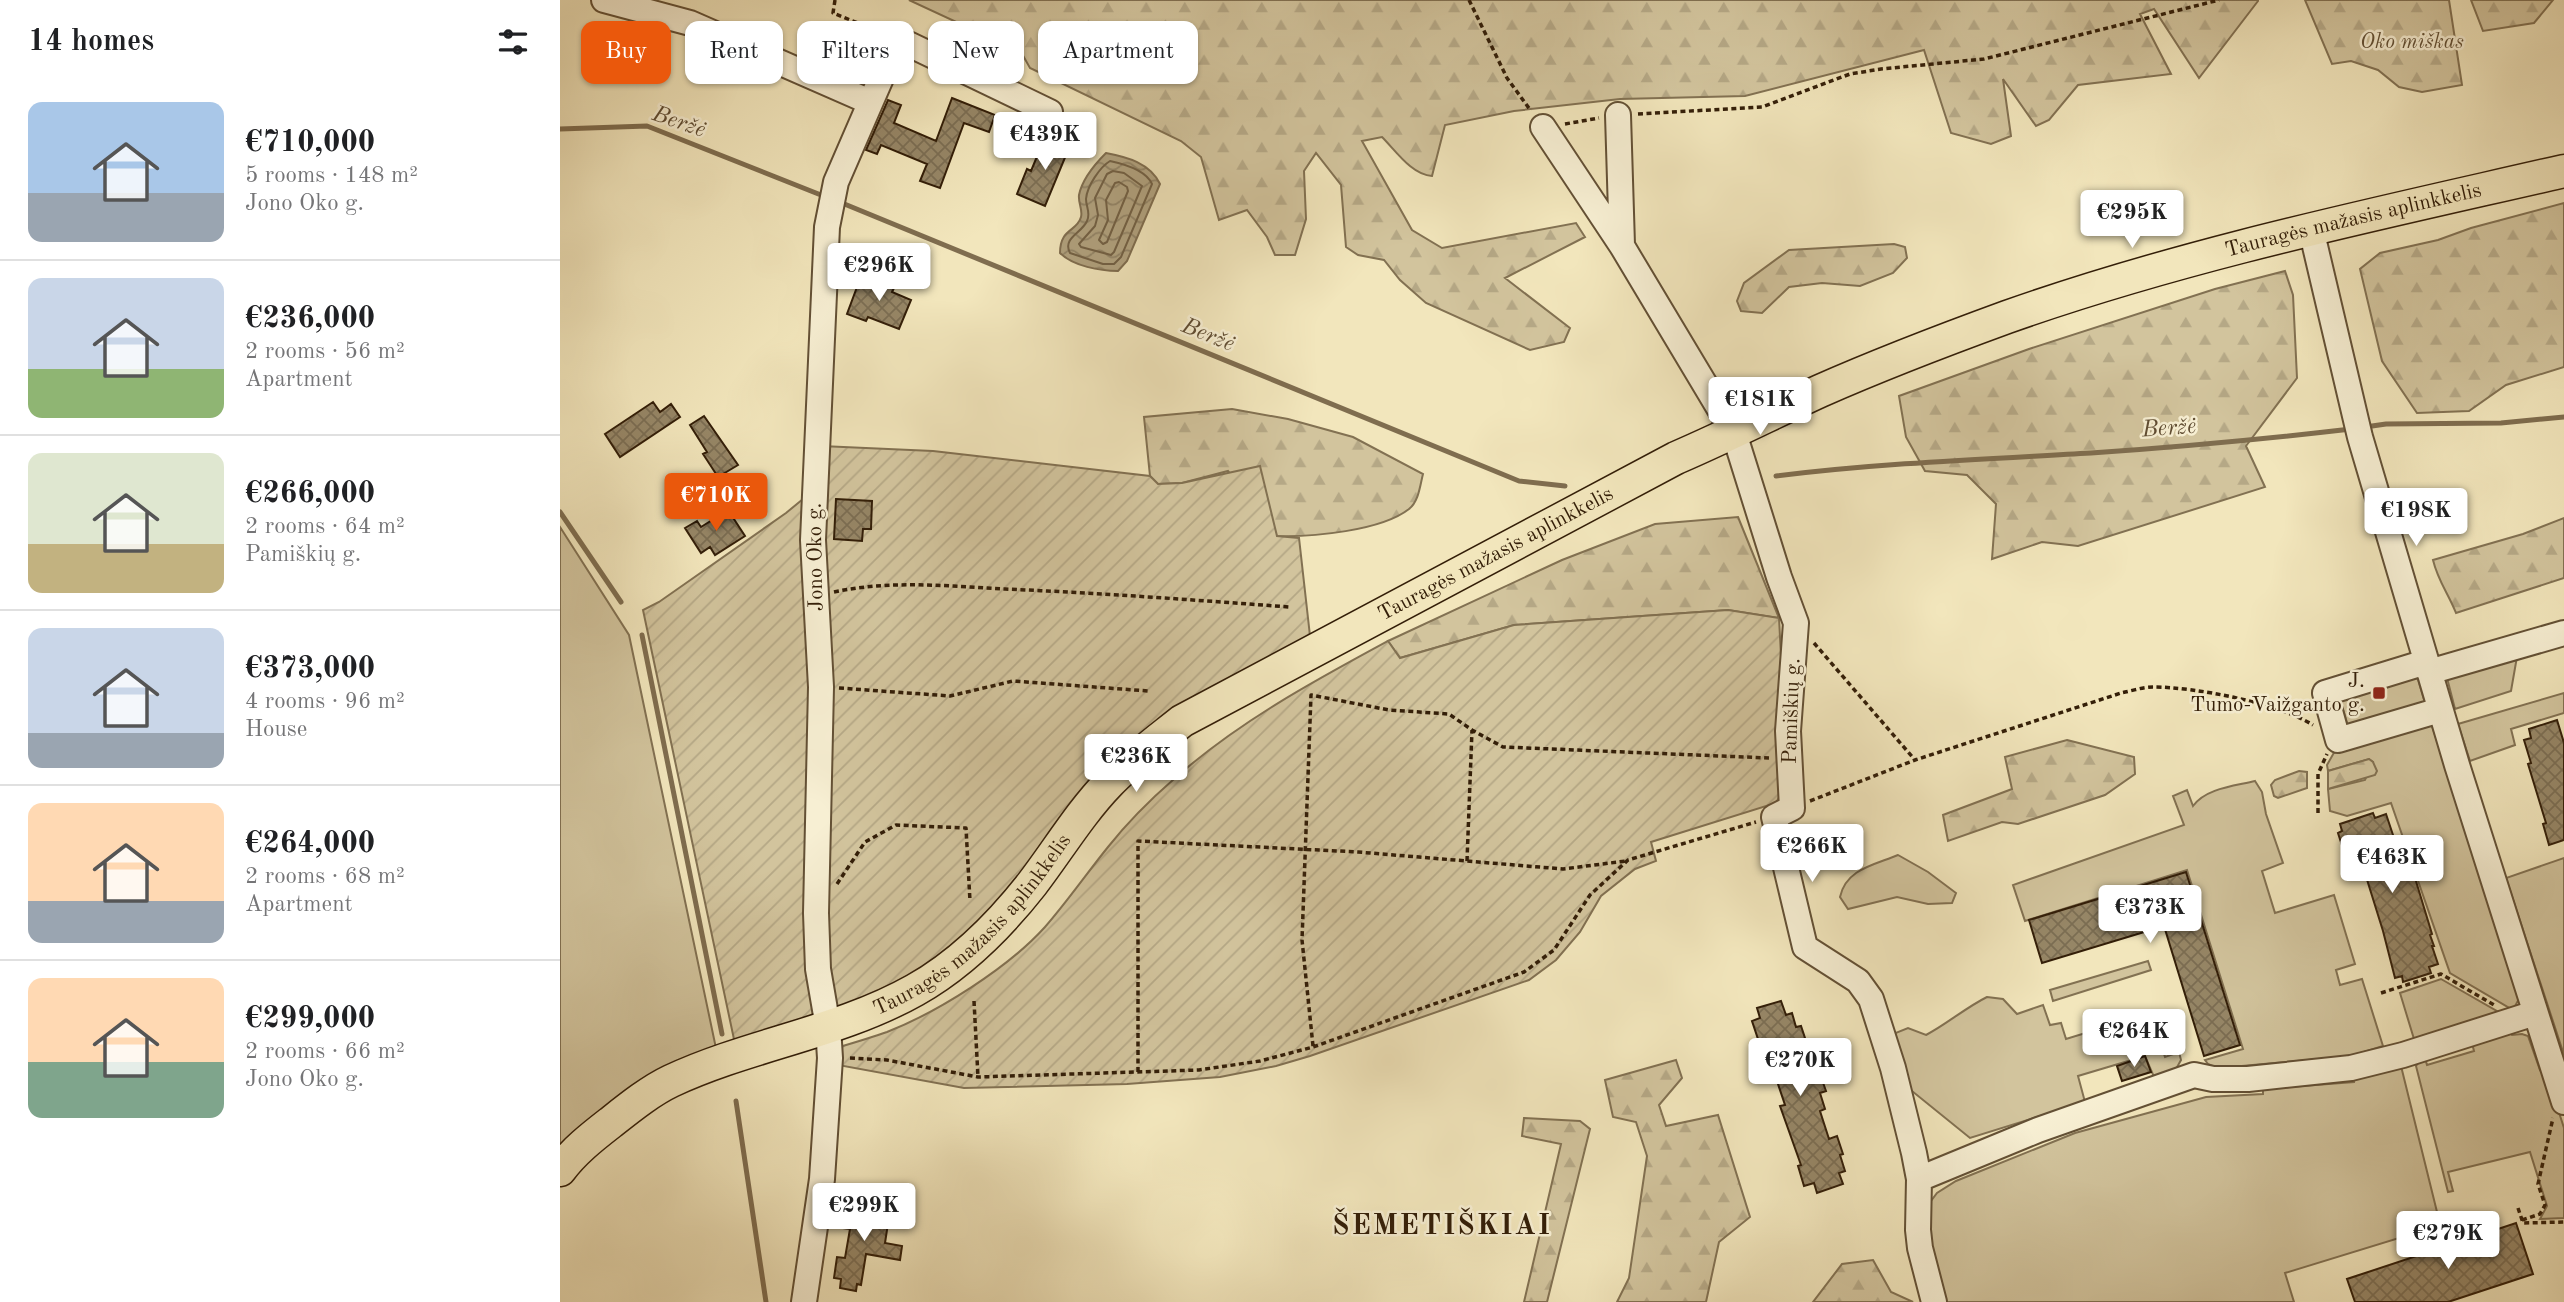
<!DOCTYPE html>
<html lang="en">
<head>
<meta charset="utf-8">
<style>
  :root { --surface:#fff; --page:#f2f2f2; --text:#202124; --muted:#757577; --line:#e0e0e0; --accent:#ea580c }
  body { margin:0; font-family:"Old Standard TT",serif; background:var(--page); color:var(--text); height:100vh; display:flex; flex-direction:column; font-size:26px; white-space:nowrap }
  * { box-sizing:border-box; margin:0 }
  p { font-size:23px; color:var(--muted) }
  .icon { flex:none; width:38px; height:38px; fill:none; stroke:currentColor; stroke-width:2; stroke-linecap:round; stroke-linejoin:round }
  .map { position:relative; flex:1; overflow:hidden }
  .sheet { display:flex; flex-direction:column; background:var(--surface); width:560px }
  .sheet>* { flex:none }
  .guide { position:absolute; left:21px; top:21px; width:665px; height:63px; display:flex; gap:14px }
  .price { position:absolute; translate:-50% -60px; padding:0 16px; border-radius:7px; background:#fff; color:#222; font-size:23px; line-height:46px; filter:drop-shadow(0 2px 4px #0008) }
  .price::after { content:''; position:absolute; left:50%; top:42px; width:21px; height:16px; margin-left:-10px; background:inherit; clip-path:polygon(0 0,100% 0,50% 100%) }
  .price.on { background:var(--accent); color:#fff }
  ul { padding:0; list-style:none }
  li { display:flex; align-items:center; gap:21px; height:175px; padding:0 28px }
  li+li { border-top:2px solid var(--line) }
  li span { display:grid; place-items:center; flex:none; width:196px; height:140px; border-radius:14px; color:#555 }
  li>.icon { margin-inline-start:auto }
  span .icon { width:84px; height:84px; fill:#fffc; stroke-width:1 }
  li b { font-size:30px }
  h2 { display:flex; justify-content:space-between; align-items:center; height:84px; padding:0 28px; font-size:30px }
  .pill { padding:0 24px; border-radius:14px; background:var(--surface); box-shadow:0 2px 5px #0004; font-size:24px; line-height:63px }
  .pill.on { background:var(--accent); color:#fff }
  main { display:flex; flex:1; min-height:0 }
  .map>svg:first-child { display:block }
</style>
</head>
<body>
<main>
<section class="sheet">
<h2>14 homes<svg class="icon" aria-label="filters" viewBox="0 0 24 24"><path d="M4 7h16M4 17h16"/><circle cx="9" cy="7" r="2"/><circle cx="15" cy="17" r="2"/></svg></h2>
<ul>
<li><span style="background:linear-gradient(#a9c7e8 65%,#9aa5b1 0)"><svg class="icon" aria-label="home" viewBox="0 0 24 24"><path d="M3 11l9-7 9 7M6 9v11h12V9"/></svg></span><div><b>€710,000</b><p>5 rooms · 148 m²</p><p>Jono Oko g.</p></div></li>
<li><span style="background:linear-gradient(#c9d6e8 65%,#8fb573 0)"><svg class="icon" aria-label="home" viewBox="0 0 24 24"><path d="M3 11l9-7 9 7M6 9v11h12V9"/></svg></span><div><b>€236,000</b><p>2 rooms · 56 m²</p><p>Apartment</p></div></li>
<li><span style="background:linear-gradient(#dfe7d0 65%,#c2b280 0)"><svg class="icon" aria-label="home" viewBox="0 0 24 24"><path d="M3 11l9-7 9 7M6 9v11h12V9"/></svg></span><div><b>€266,000</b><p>2 rooms · 64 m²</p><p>Pamiškių g.</p></div></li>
<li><span style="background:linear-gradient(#c9d6e8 75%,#9aa5b1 0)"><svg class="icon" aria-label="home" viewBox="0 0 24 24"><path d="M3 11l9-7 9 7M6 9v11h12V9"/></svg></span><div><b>€373,000</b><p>4 rooms · 96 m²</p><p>House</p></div></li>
<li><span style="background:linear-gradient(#ffd9b3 70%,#9aa5b1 0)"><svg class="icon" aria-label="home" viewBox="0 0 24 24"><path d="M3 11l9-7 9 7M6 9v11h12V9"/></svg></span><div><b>€264,000</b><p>2 rooms · 68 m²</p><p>Apartment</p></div></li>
<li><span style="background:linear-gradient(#ffd9b3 60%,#7fa58c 0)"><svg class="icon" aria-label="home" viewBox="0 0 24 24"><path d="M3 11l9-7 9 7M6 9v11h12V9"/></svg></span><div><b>€299,000</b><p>2 rooms · 66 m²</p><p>Jono Oko g.</p></div></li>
</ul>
</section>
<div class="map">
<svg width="2004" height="1302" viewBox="0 0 2004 1302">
  <defs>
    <pattern id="forest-firs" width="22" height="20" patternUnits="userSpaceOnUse" patternTransform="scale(1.75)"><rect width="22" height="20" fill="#d2c49d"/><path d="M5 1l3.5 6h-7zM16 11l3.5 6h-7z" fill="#b5a886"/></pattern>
    <pattern id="garden-furrows" width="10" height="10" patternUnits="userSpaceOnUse" patternTransform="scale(1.75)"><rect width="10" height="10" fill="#d2c49d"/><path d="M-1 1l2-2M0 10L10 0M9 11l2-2" fill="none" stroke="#b5a886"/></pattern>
    <pattern id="water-waves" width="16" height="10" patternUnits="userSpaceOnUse" patternTransform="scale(1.75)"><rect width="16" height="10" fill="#b1a27f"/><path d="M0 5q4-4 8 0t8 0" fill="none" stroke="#918366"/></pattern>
    <pattern id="building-cross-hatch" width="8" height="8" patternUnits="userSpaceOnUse" patternTransform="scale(1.75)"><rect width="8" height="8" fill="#968666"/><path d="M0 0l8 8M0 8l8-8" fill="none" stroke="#7b6d52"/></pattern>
  </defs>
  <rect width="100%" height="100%" fill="#f2e6bc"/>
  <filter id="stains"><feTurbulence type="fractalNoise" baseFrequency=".00286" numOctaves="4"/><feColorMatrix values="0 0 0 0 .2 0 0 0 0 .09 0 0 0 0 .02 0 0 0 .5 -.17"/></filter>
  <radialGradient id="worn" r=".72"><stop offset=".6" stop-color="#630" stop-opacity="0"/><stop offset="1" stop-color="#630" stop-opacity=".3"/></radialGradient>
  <path fill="#d2c49d" stroke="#827152" stroke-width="2" d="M0,527L69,635L157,1053L0,1157Z
    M1958,651L1951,691L1895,709L1886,674Z
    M1856,673L1865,703L1788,726L1779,696Z
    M2004,693V713L1951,729L1955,745L1910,761L1898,724Z
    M1871,723L1961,995L1953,1010L1890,973L1831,803L1787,816L1770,811L1768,789L1805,780L1813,762L1809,759L1768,771L1767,765L1776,749Z
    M1695,781L1702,792L1706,814L1723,863L1702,871L1715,913L1774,895L1795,964L1776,970L1780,985L1802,979L1823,1046L1791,1056L1671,1067L1657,1068L1648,1064L1645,1060L1683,1049L1627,870L1465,921L1453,885L1624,825L1613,796L1627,790L1633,806C1646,788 1675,786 1695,781Z
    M1338,855L1368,872L1396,893L1392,903L1368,904L1337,897L1288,909L1280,897C1286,869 1314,865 1338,855Z
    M2004,858V1055L1946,878Z
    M1588,961L1591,970L1493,1001L1490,990Z
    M1881,979L1942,1014L1854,1039L1840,993Z
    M1427,997L1443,999L1457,1014L1483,1005L1490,1025L1501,1023L1506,1039L1591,1013L1605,1057L1619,1052L1621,1060L1616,1069L1594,1077L1585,1056L1518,1076L1525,1102L1410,1138L1347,1087L1333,1034L1348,1028L1366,1035C1387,1024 1405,1008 1427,997Z
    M1949,1031L1952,1035L1962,1034L1968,1036L1980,1070L1985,1069L2004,1128V1218L1980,1219L1987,1206L1970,1152L1888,1172L1893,1191L1888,1192L1856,1066L1860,1060L1865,1058L1867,1065L1914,1051L1912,1043Z
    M1841,1066L1878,1216L1875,1227L1725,1273L1734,1302H1379L1365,1209L1377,1193L1396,1181L1515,1133L1646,1097L1703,1094V1089L1794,1082L1795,1074Z"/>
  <path fill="url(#forest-firs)" stroke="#827152" stroke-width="2" d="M349,0H1698V1L1639,78L1594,9L1580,14L1611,74L1518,85L1489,120L1476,126L1443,79L1451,136L1431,144L1391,133L1364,50L1185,96L1060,99L954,111L885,125L872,176C852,175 836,151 822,137L802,141L852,230L882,248L1016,223L1025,237L945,278L1010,328L1004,342L970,350L866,303L840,280L824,260L798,255L786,247L781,185L756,153L744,171L746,219L735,255H715L707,237L687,210L659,220L641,157L621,141L470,68L461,52Z
    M1745,0H1889L1902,85L1862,92L1839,87L1818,70L1791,61L1772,64Z
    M1911,0H1993L1974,23L1923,31Z
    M2004,203V367L1946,385L1909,411L1857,413L1822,361L1800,269L1820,253L1878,240L1911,228Z
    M1334,244L1345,247L1347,258L1333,273L1300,286L1262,283L1229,287L1202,313L1181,311L1177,301L1184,283L1229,250Z
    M1725,271L1733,295L1737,378L1686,446L1705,487L1518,546L1482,542L1432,559L1436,504L1407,475L1365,471L1346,437L1339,396L1469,349L1655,289Z
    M672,409L728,419L793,437L863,474C860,485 859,501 849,509C821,531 752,537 717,536L668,471L622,483L598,484L590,476L584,417Z
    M1178,517L1219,618L1168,610L954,625L840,658L828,641L1002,560L1095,524Z
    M2004,518V578L1896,613C1888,593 1878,581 1873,560L1963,534Z
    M1507,740L1574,757L1575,774L1545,795L1458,824L1442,822L1388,841L1383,815L1452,789L1445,757Z
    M1809,759L1813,762L1817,771L1815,775L1768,789V771Z
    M1739,771L1747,772V788L1718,798L1714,796L1711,785L1715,780Z
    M1116,1060L1122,1078L1099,1105L1106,1126L1158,1115L1190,1217L1159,1242L1146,1302H1057L1069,1278L1087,1156L1076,1122L1053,1117L1045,1080Z
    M964,1118L1020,1121L1030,1129L987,1302H964L1001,1144L962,1136Z
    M1313,1260L1331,1292L1353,1302H1253L1282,1264Z"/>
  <path fill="url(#garden-furrows)" stroke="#827152" stroke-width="2" d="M261,446L373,451L590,476L598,484L622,483L700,466L717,536L739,538L750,636L676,675L434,911L357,976L287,1009L175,1044L83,610L99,602L226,513L260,485Z
    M1168,610L1219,618L1222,675V792L1216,803L1091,842L1096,861L1075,869L1041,896L1020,932L996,960L969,980L750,1056L716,1066L660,1077L567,1084L404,1088L278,1065L276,1048C293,1043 310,1038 327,1032C378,1012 448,968 485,927C507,902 527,873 548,847C567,823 591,799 614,779C678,722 754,681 828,641L840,658L954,625Z"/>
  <path fill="url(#water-waves)" stroke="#7f6d4f" stroke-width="2" d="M546,153C567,157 590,163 600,184L567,261L558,271C540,271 513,266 500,253C500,228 517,232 521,217C523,210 518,203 519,195C522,180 535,164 546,153Z"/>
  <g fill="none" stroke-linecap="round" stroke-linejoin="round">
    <path stroke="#726044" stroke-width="2" d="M550,161C564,164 586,170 592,184L561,257L554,264H543L510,253C502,238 522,233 527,221C531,213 526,207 526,199C527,186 540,167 550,161Z
      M553,171L564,173L582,186L554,252L551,255L521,247L519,244L535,226L538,215L535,198L547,174Z
      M559,182L567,187L568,191L547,242L543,244L539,240L548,220L546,200L555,183Z"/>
    <path stroke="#7f6d4f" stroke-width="5" d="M0,129L87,126L261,195
      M282,203L959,481L1005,486
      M1805,427L1826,424L1941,423L2004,417
      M1216,476C1321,463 1426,459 1531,453C1618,447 1705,439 1791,429
      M0,512L61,602
      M82,635L162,1034
      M176,1101L206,1302"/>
  </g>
  <path fill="url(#building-cross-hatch)" stroke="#331e08" stroke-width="2" d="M392,98L435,115L429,132L404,123L380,188L360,181L367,164L321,145L317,154L306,150L328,100L341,105L334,123L376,141Z
    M491,135L511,143L485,206L457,194L467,169L471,171L478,154L483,156Z
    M309,276L335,286L332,292L351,300L339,329L308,317L306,321L287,314L300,279L307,282Z
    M93,402L100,412L111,404L120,417L60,457L45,434Z
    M144,416L178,465L158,477L143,454L147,452L130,425Z
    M276,499L312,501L311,529H303L302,541L274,539Z
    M168,510L185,536L155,555L150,547L141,553L125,528L137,521L141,527Z
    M1997,720L2004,743V840L1989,845L1983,824L1986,823L1968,764L1971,763L1964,740L1971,738L1969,729Z
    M1813,813L1815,818L1826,814L1845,871L1852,868L1872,934L1870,935L1874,946H1872L1878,964L1869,967L1871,973L1843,982L1842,976L1835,978L1823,931L1799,854L1786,858L1778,833L1782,831L1780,824Z
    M1626,872L1680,1045L1644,1056L1604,926L1482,963L1469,920Z
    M1221,1001L1226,1015L1232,1013L1236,1027L1241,1026L1246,1041L1242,1042L1254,1079L1261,1077L1266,1091L1260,1093L1265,1109L1260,1111L1269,1139L1277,1136L1283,1154L1280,1155L1285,1171L1279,1173L1283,1184L1257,1193L1254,1183L1244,1186L1238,1166L1241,1165L1220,1106L1225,1105L1211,1063H1209L1202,1041L1199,1042L1192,1021L1200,1018L1197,1008Z
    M1585,1056L1591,1072L1562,1081L1557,1066Z
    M285,1204L330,1210L325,1243L342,1246L340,1260L306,1254L301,1285L297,1284L296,1291L280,1288L281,1279L274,1278L277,1257L285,1258L290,1229L282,1228Z
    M1956,1223L1973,1274L1888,1302H1795L1787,1279Z"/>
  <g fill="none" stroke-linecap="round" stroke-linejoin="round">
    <defs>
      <path id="minor" d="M44,0L130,23L310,102
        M1058,115L1062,245
        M983,127L1062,246L1174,433L1219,577L1236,623L1228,731L1232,808L1214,817L1245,947L1298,981L1311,999L1333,1068L1354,1153L1359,1179L1358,1230L1360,1248L1374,1302
        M1751,229L1800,437L1897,765L2004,1102
        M1866,662L1765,693L1778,740L1880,710
        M1869,672L2004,633
        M1359,1179L1478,1130L1634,1075L1653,1079H1688L1791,1068L1843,1055L1975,1013
        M244,1302L262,1179L270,1058L268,1027L258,969L256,913L261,687L253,540L267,227L276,182L338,39L490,112"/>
      <g id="major">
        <path id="s1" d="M0,1170C13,1152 32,1137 50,1123C69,1108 90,1091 111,1081C190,1044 279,1033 355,990C401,964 439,926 472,884C498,850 520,813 549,783C571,760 597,741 622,721L1116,458C1165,437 1212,413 1260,391C1321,364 1384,340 1447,317C1628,253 1817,214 2004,171"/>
      </g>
    </defs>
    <use href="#minor" stroke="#635035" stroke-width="28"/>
    <use href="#major" stroke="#331e08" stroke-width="35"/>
    <path stroke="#331e08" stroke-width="3.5" stroke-dasharray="5 3.5" stroke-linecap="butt" d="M275,0L273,13L320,32
      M909,0L947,78L971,111
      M1078,114L1202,107L1290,74L1321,69L1424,59L1659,0
      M1005,124L1039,118
      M274,592C329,580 389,586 445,589C540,593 635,600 729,607
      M1254,643L1355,760
      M279,688L390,696L453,681L589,691
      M1250,801L1355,760L1561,693C1571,691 1583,687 1593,687C1635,687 1718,703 1753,725
      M1758,813V774L1767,754
      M907,861L912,730
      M277,884L305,842L336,825L406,828L410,901
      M1821,993L1881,974L1934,1005
      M414,1001L418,1077
      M753,1046L742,940L751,695L829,710L889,714L912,730L943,747L1209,758
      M290,1058L327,1060L418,1077L639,1070L700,1061L753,1047L964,972L994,950L1030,895L1068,860L1196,822
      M578,1072V841L798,852L1003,869L1066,861
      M1958,1208L1963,1223L2004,1222
      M1962,1220L1980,1214L1985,1205L1978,1184L1993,1118"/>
    <use href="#minor" stroke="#f7efd3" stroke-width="24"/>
    <use href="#major" stroke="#f2e6bc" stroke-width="32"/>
  </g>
  <rect fill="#8f2418" stroke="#f7efd3" stroke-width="2.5" x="1812" y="686" width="14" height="14" rx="3.5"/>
  <g text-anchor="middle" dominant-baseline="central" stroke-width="5" stroke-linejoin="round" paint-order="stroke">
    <g font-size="21" font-style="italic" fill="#635035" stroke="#f7efd3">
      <text x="1852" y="42">Oko miškas</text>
    </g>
    <g font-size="21" fill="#331e08" stroke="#f7efd3">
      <text stroke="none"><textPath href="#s1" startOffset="2065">Tauragės mažasis aplinkkelis</textPath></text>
      <text stroke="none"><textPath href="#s1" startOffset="1141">Tauragės mažasis aplinkkelis</textPath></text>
      <text transform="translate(256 557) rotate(-91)">Jono Oko g.</text>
      <text transform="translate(1232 711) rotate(-88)">Pamiškių g.</text>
      <text stroke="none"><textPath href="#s1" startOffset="490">Tauragės mažasis aplinkkelis</textPath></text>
    </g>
    <g font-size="21" fill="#331e08" stroke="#f7efd3" text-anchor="end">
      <text x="1805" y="681">J.<tspan x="1805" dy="24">Tumo-Vaižganto g.</tspan></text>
    </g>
    <g font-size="23" font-style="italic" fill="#5f4c32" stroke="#f7efd3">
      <text transform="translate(119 122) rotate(19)">Beržė</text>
      <text transform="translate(648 335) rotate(22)">Beržė</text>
      <text transform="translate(1609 428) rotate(-4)">Beržė</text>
    </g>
    <g font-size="28" font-weight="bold" letter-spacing="2" fill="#331e08" stroke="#f7efd3">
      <text x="882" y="1227">ŠEMETIŠKIAI</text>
    </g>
  </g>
  <rect width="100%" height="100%" filter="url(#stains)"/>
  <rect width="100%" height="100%" fill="url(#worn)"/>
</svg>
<b class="price" style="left:485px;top:172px">€439K</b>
<b class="price" style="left:1572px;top:250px">€295K</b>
<b class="price" style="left:319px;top:303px">€296K</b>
<b class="price" style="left:1200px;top:437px">€181K</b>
<b class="price on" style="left:156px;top:533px">€710K</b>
<b class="price" style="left:1856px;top:548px">€198K</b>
<b class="price" style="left:576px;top:794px">€236K</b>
<b class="price" style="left:1252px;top:884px">€266K</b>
<b class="price" style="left:1832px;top:895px">€463K</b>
<b class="price" style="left:1590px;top:945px">€373K</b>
<b class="price" style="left:1574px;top:1069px">€264K</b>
<b class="price" style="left:1240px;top:1098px">€270K</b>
<b class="price" style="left:304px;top:1243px">€299K</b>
<b class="price" style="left:1888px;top:1271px">€279K</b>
<div class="guide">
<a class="pill on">Buy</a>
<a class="pill">Rent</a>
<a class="pill">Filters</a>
<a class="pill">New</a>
<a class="pill">Apartment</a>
</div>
</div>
</main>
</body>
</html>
